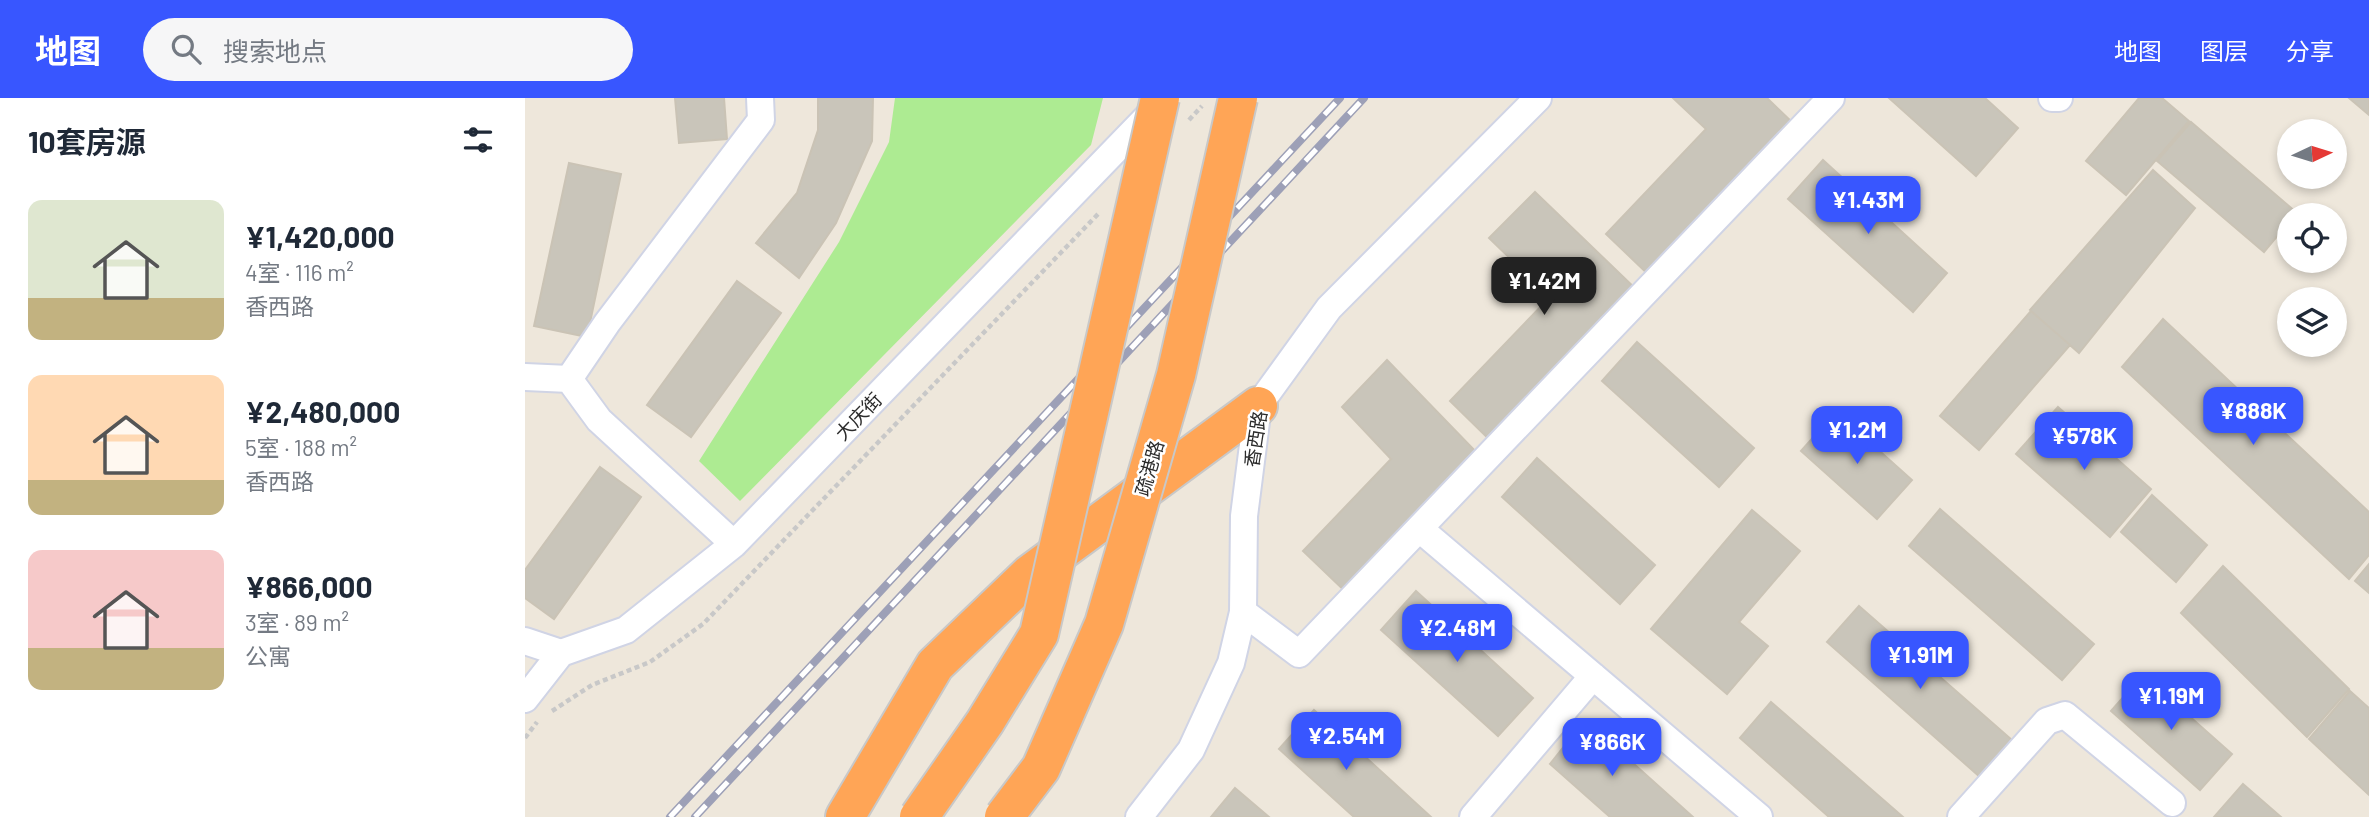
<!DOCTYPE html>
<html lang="zh">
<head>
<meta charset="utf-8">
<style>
  :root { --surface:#fff; --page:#f6f6f7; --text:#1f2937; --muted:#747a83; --accent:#3856ff }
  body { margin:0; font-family:Barlow,"Noto Sans SC",sans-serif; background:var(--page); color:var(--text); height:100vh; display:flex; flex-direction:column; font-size:26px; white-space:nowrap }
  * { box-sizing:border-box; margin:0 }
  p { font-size:23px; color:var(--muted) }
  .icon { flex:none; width:38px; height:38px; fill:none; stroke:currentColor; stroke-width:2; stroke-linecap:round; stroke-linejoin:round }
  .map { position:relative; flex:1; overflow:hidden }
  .details { display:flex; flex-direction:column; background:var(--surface); width:525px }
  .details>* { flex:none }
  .needle { width:46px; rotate:86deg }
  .fabs { position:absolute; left:1752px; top:21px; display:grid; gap:14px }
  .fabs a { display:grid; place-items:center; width:70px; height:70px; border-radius:50%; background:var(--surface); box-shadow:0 4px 10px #0003; font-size:35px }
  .price { position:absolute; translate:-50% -60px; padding:0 16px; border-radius:14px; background:var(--accent); color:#fff; font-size:23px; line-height:46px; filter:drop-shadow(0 2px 4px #0008) }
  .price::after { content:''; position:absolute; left:50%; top:42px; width:21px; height:16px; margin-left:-10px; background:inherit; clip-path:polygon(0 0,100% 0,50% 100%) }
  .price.active { background:#222; color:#fff }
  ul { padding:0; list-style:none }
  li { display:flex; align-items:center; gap:21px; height:175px; padding:0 28px }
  li span { display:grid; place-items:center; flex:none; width:196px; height:140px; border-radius:14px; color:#555 }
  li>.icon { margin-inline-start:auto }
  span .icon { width:84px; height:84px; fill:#fffc; stroke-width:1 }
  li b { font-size:30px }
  h2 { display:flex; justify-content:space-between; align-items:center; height:84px; padding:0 28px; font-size:30px }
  header { display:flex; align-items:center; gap:42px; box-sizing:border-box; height:98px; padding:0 35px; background:var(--accent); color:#fff }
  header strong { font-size:33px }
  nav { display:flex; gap:38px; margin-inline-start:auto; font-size:24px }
  .search { width:490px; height:63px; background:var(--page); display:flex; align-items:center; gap:18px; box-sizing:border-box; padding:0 24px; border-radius:38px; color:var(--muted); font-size:26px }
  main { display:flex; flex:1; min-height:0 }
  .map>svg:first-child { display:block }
</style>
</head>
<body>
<header>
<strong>地图</strong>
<div class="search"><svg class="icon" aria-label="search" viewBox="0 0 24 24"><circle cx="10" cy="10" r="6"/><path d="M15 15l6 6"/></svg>搜索地点</div>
<nav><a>地图</a><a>图层</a><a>分享</a></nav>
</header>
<main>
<section class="details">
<h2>10套房源<svg class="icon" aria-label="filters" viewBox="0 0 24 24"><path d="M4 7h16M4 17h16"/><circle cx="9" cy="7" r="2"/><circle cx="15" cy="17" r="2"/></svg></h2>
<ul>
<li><span style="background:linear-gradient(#dfe7d0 70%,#c2b280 0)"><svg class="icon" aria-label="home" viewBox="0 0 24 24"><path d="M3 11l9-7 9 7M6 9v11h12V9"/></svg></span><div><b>¥1,420,000</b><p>4室 · 116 m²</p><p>香西路</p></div></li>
<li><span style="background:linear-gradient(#ffd9b3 75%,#c2b280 0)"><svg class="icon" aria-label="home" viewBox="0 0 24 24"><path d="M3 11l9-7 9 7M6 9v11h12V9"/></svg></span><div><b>¥2,480,000</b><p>5室 · 188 m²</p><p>香西路</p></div></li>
<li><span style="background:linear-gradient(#f6c9c9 70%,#c2b280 0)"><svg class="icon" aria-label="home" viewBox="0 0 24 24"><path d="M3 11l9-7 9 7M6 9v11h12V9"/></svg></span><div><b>¥866,000</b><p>3室 · 89 m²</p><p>公寓</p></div></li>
</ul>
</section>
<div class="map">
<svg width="1844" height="719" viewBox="0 0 1844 719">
  <rect width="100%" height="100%" fill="#eee7db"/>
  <path fill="#adeb92" d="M370,0H578L566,47L215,403L174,363L314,144L364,44Z"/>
  <path fill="#c9c5ba" stroke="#cac3b5" stroke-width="2" d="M150,0H199L202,41L154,45Z
    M293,0H348L347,43L311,125L274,180L231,145L272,95L293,32Z
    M1148,0H1242L1271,28L1126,179L1081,136L1181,31Z
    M1364,0H1460L1493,30L1451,78Z
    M1614,0H1637L1664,23L1601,97L1561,63Z
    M1824,0H1844V17Z
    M1666,24L1772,115L1764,117V124L1739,154L1632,63Z
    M1298,62L1422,175L1388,214L1263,101Z
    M44,65L96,76L62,239L9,228Z
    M1628,72L1670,110L1554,255L1505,212Z
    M1010,94L1115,195L970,347L925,303L1025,199L964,140Z
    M212,183L256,215L166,339L122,307Z
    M1506,213L1545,247L1454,352L1415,318Z
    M1638,221L1844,414V457L1824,481L1597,269Z
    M1112,244L1229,350L1194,389L1077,283Z
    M862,262L955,358L823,496L778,453L866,361L817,309Z
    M1533,309L1626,391L1585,439L1491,356Z
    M1311,314L1387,382L1352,421L1276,353Z
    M1012,360L1130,467L1095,506L977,399Z
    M75,369L116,399L29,521L0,500V472Z
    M1627,397L1682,447L1651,484L1596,434Z
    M1415,411L1569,546L1537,582L1384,448Z
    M1227,412L1275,453L1214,524L1243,548L1202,596L1126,531Z
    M1844,466V495L1830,483Z
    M1698,468L1824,591L1782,639L1656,515Z
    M891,493L1008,600L973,638L856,532Z
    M1334,508L1487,642L1455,679L1302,544Z
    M1618,577L1707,656L1675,692L1586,613Z
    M1825,593L1844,610V697L1784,641Z
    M1246,604L1378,719H1304L1215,640Z
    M789,612L906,719H829L754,651Z
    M1060,622L1168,719H1085L1025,666Z
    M1718,686L1756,719H1689Z
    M710,690L744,719H686Z"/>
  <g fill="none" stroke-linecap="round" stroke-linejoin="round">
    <defs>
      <path id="street" d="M1527,0H1534
        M0,279L44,281L74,322L209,446
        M44,281L82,225L236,22L235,0
        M896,432L1234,719
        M718,514L774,556L1306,0
        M0,543L36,555
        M0,601L36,555L101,532L209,446L632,9
        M614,719L666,652L706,565L718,514L719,418L733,308L804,210L1013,0
        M948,719L1068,578
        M1436,719L1522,623L1540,617L1647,705"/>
      <path id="highway" d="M320,719L410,567L505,476L733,308"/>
    </defs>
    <use href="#street" stroke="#d0d4e5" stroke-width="30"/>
    <use href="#highway" stroke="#c8c8c8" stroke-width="42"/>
    <path stroke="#c8c8c8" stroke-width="4.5" stroke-dasharray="5 3.5" stroke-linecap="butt" d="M664,22L677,8
      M27,613L67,587L125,564L178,526L575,114
      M0,640L12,624"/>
    <use href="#street" stroke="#fff" stroke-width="26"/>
    <use href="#highway" stroke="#ffa556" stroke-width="38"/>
    <defs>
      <path id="rail" d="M145,719L815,0
        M170,719L839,0"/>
    </defs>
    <use href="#rail" stroke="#9da0b7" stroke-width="8"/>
    <use href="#rail" stroke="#fff" stroke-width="5" stroke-dasharray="16" stroke-linecap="butt"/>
    <defs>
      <path id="highway-bridge" d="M394,719L460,624L514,536L635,0
        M479,719L516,670L579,526L651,277L713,0"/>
    </defs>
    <use href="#highway-bridge" stroke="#c8c8c8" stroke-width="42" stroke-linecap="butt"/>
    <use href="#highway-bridge" stroke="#ffa556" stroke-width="38"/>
  </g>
  <g text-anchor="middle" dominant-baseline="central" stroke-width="5" stroke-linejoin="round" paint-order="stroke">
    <g font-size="19" fill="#2b2b2b" stroke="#fff">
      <text transform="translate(333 318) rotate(-46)">大庆街</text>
      <text transform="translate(730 341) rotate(-81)">香西路</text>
      <text transform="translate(624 370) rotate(-74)">疏港路</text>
    </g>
  </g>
</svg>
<div class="fabs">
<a><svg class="needle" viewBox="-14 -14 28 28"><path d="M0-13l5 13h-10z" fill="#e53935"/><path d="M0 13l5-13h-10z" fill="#747a83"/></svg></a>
<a><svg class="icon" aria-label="locate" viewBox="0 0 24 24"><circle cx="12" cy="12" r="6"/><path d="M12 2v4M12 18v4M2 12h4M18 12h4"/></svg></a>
<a><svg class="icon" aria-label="layers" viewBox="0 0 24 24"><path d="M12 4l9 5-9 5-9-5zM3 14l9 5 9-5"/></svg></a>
</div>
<b class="price" style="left:1343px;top:138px">¥1.43M</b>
<b class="price active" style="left:1019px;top:219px">¥1.42M</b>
<b class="price" style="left:1728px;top:349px">¥888K</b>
<b class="price" style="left:1332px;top:368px">¥1.2M</b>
<b class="price" style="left:1559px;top:374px">¥578K</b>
<b class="price" style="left:932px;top:566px">¥2.48M</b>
<b class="price" style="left:1395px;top:593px">¥1.91M</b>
<b class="price" style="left:1646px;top:634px">¥1.19M</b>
<b class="price" style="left:821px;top:674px">¥2.54M</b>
<b class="price" style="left:1087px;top:680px">¥866K</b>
</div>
</main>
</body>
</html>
